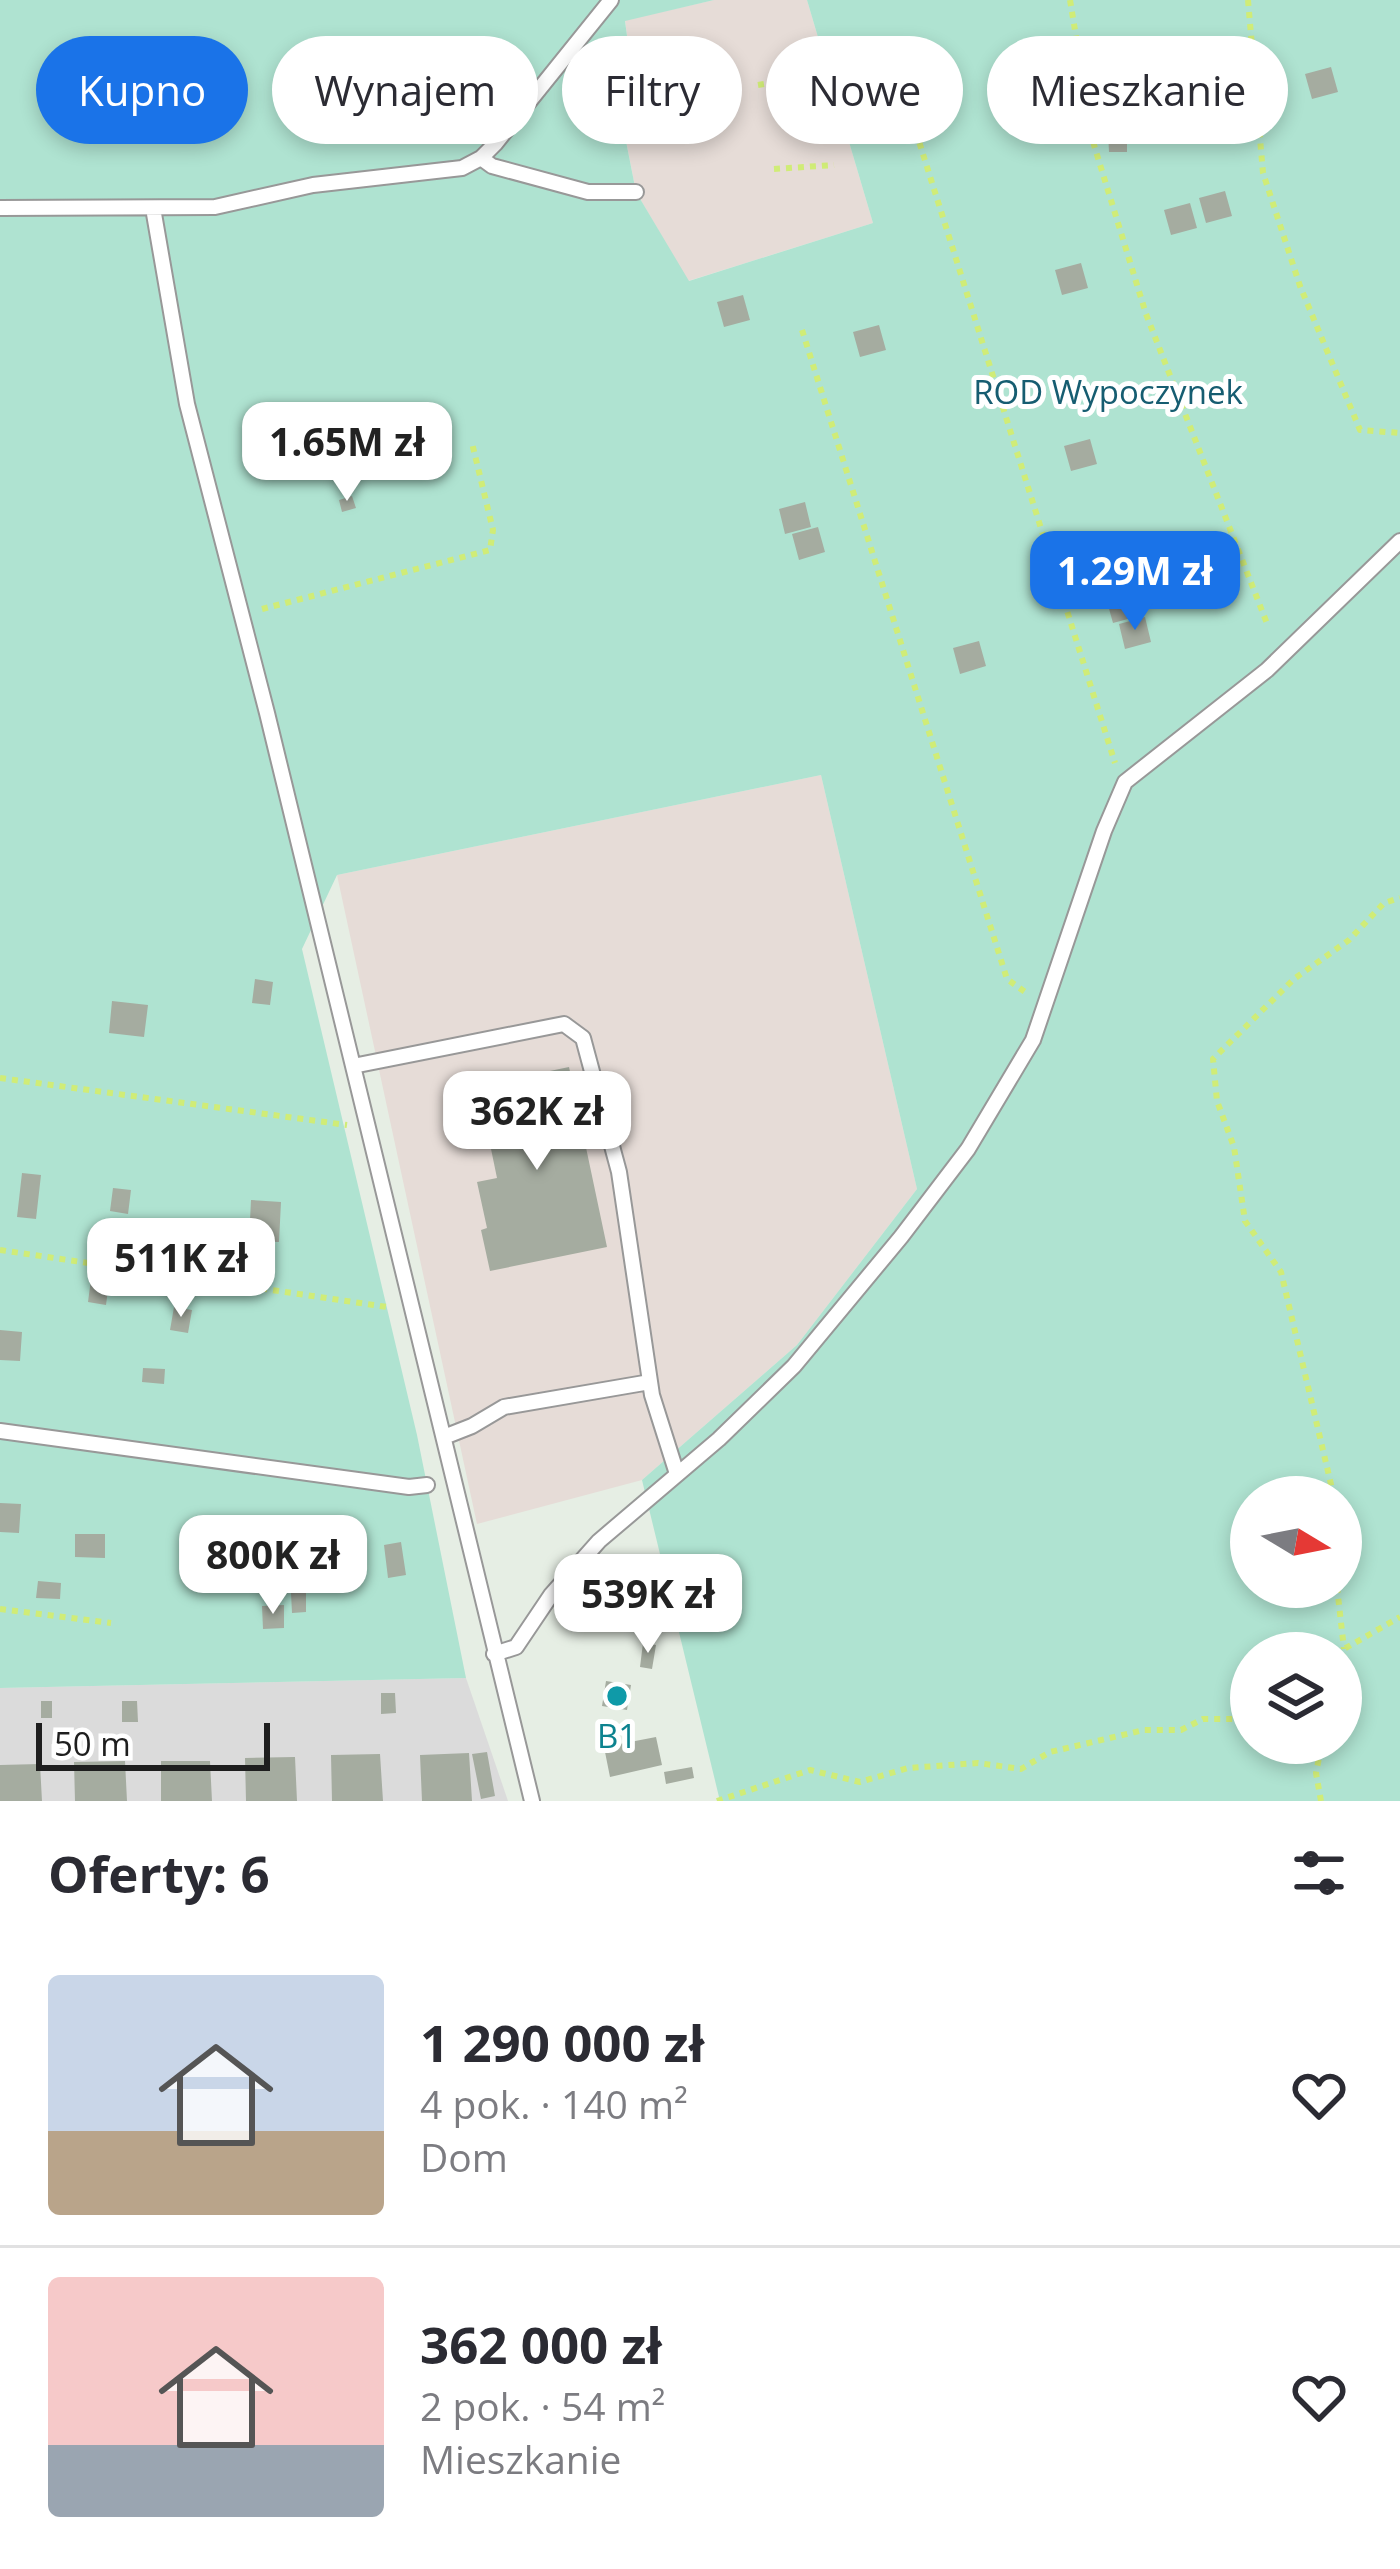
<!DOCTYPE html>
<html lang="pl">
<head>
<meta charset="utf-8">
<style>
  :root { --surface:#fff; --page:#f7f7f7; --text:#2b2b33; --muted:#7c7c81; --line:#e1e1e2; --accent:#1a73e8 }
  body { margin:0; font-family:"Open Sans",sans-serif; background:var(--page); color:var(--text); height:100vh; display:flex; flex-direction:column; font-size:45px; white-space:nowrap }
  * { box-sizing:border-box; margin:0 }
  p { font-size:39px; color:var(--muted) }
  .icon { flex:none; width:66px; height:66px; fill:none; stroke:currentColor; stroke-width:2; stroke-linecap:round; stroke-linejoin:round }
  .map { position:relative; height:1801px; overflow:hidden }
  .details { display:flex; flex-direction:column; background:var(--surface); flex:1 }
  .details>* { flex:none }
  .top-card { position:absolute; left:36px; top:36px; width:1329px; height:108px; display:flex; gap:24px }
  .needle { width:78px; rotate:100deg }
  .controls { position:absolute; left:1230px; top:1476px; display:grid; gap:24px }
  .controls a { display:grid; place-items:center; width:132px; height:132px; border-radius:50%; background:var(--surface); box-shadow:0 6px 18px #0003; font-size:60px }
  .scale { position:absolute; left:36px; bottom:30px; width:234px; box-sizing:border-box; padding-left:12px; border:6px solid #1e1e1e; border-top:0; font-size:33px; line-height:42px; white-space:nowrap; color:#1e1e1e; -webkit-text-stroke:9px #fff; paint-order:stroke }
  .price { position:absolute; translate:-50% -102px; padding:0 27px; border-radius:24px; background:#fff; color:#222; font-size:39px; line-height:78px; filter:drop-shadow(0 3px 6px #0008) }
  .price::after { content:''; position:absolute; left:50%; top:72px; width:36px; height:27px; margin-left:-18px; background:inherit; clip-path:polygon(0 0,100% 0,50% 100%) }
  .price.active { background:var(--accent); color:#fff }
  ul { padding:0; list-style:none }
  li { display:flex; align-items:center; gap:36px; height:300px; padding:0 48px }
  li+li { border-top:3px solid var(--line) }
  li span { display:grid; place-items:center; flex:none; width:336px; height:240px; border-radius:12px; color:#555 }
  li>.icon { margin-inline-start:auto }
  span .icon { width:144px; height:144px; fill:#fffc; stroke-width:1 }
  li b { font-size:51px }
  h2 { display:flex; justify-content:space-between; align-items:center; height:144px; padding:0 48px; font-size:51px }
  .chip { padding:0 42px; border-radius:54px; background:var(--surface); box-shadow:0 6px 18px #0003; font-size:42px; line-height:108px }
  .chip.active { background:var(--accent); color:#fff }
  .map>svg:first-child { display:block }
</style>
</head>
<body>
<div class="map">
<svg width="1400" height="1801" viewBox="0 0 1400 1801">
  <rect width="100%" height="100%" fill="#e6eee4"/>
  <path fill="#dbdbdb" d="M466,1678L508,1801H0V1688Z"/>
  <path fill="#e6dcd7" d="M714,0H807L873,223L688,281L636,192L624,130L639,125L625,20Z
    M821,775L917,1189L797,1345L642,1480L477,1524L337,875Z"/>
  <path fill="#afe3d1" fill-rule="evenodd" d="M0,0H714L625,21L639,125L624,131L636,192L689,281L873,223L807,0H1400V1801H720L642,1480L797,1345L917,1189L821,775L337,875L302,949L417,1435L466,1678L0,1688ZM1251,1497H1341V1587H1251ZM1251,1653H1341V1743H1251Z"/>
  <path fill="#a5aca0" d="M1331,67L1338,92L1312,99L1305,74Z
    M1108,132H1127V152H1109Z
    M1225,191L1232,216L1206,223L1199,198Z
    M1190,203L1197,228L1171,235L1164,210Z
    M1081,263L1088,288L1062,295L1055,270Z
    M743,295L750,320L724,327L717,302Z
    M879,325L886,350L860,357L853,332Z
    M1090,439L1097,464L1071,471L1064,446Z
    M352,496L356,508L342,512L339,500Z
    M805,502L811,527L785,534L779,509Z
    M818,527L825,552L799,560L792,534Z
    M1132,591L1139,616L1113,623L1106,598Z
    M1145,617L1151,642L1125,649L1119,624Z
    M979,641L986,666L960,674L953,648Z
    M255,979L273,982L270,1005L252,1003Z
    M112,1001L148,1005L144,1037L109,1033Z
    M569,1067L607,1247L490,1271L481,1230L487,1228L477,1182L497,1178L478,1086Z
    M22,1173L41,1175L36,1219L17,1217Z
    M113,1188L131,1190L128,1214L110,1211Z
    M251,1200L281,1202L279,1242L249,1241Z
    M91,1279L109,1282L106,1305L88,1302Z
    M174,1307L192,1310L188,1333L170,1330Z
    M0,1330L22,1332L20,1361L0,1360Z
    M143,1368L165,1369L164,1384L142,1382Z
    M0,1503L21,1504L19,1533L0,1532Z
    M75,1534H105V1558L75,1557Z
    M401,1542L406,1575L388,1578L384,1545Z
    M38,1581L61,1583L60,1599L36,1598Z
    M291,1593H306V1612L292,1613Z
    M284,1605V1628L263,1629L262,1606Z
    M643,1643L656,1645L652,1669L640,1667Z
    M606,1681L631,1685L627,1710L602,1706Z
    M381,1693H395L396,1713L381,1714Z
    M41,1701H52V1718H41Z
    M122,1701H137L138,1722H122Z
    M656,1737L662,1765L610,1777L604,1747Z
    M487,1752L495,1796L481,1799L472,1754Z
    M469,1753L472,1801H422L420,1755Z
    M380,1754L383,1801H332L331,1755Z
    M295,1757L297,1801H246L245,1758Z
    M125,1761L127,1801H75L74,1762Z
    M161,1761H210L212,1801H161Z
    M40,1764L42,1801H0V1765Z
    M692,1767L694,1778L666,1784L664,1772Z"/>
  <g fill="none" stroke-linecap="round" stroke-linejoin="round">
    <defs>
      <path id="lane" d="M481,158L492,166L588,192H636
        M0,208L215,207L313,185L462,168L481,158L495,144L611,0
        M153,208L187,404L267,713L532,1801
        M353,1066L564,1024L583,1038L619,1172L652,1395L677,1474
        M0,1431L409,1487L427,1485
        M444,1437L472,1426L504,1407L650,1382
        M494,1654L516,1647L551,1595L599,1541L719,1439L794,1366L901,1237L968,1149L1033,1040L1104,831L1125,782L1267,670L1400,541"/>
    </defs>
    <use href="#lane" stroke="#989898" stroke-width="18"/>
    <path stroke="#d0ec77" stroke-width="6" stroke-dasharray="6 6" stroke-linecap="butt" d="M1070,0L1094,145L1146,314L1268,626
      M1248,0L1263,173L1300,286L1360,430L1400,433
      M887,40L1115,763
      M758,85L807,77
      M774,169L834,165
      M802,330L1007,979L1028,994
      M262,609L490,550L493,530L472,443
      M0,1078L347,1125
      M0,1250L387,1307
      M1334,1497L1281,1272L1245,1221L1234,1147L1217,1101L1213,1059L1294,979L1349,940L1384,903L1400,898
      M1337,1587L1344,1649
      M0,1609L111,1623
      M1341,1659L1344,1649L1400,1617
      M717,1801L810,1770L860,1782L908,1768L978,1763L1021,1769L1050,1752L1144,1730H1181L1203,1719H1251
      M1321,1801L1316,1773L1322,1743"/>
    <use href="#lane" stroke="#fff" stroke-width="14"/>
  </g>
  <circle fill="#0f9aa8" stroke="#fff" stroke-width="4.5" cx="617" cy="1696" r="12"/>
  <g text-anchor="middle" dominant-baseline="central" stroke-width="10" stroke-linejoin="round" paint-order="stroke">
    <g font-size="33" fill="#165d71" stroke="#fff">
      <text x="1108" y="391">ROD Wypoczynek</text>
    </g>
    <g font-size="33" fill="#0d838f" stroke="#fff">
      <text x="617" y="1735">B1</text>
    </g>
  </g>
</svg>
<div class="controls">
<a><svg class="needle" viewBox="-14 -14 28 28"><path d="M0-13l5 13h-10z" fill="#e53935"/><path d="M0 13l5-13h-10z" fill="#7c7c81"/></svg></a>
<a><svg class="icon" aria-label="layers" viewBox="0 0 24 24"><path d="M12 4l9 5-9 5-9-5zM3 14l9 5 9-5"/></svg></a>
</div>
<div class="scale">50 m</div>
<b class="price" style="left:347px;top:504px">1.65M zł</b>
<b class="price active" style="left:1135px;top:633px">1.29M zł</b>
<b class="price" style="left:537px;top:1173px">362K zł</b>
<b class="price" style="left:181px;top:1320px">511K zł</b>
<b class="price" style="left:273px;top:1617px">800K zł</b>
<b class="price" style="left:648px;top:1656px">539K zł</b>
<div class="top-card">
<a class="chip active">Kupno</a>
<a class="chip">Wynajem</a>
<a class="chip">Filtry</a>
<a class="chip">Nowe</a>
<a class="chip">Mieszkanie</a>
</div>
</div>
<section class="details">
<h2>Oferty: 6<svg class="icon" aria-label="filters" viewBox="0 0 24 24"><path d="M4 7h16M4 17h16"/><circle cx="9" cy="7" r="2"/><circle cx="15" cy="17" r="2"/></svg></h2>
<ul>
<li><span style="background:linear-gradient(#c9d6e8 65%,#b9a48a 0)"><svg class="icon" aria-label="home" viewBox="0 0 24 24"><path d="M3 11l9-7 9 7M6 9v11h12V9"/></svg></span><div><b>1 290 000 zł</b><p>4 pok. · 140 m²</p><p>Dom</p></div><svg class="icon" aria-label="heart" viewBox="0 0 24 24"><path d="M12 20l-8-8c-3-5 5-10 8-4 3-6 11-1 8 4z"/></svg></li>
<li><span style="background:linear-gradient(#f6c9c9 70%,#9aa5b1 0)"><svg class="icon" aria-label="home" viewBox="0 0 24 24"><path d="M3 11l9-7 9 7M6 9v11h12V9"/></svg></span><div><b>362 000 zł</b><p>2 pok. · 54 m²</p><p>Mieszkanie</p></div><svg class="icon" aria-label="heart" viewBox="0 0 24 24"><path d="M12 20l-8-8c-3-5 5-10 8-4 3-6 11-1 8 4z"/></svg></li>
</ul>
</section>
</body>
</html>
